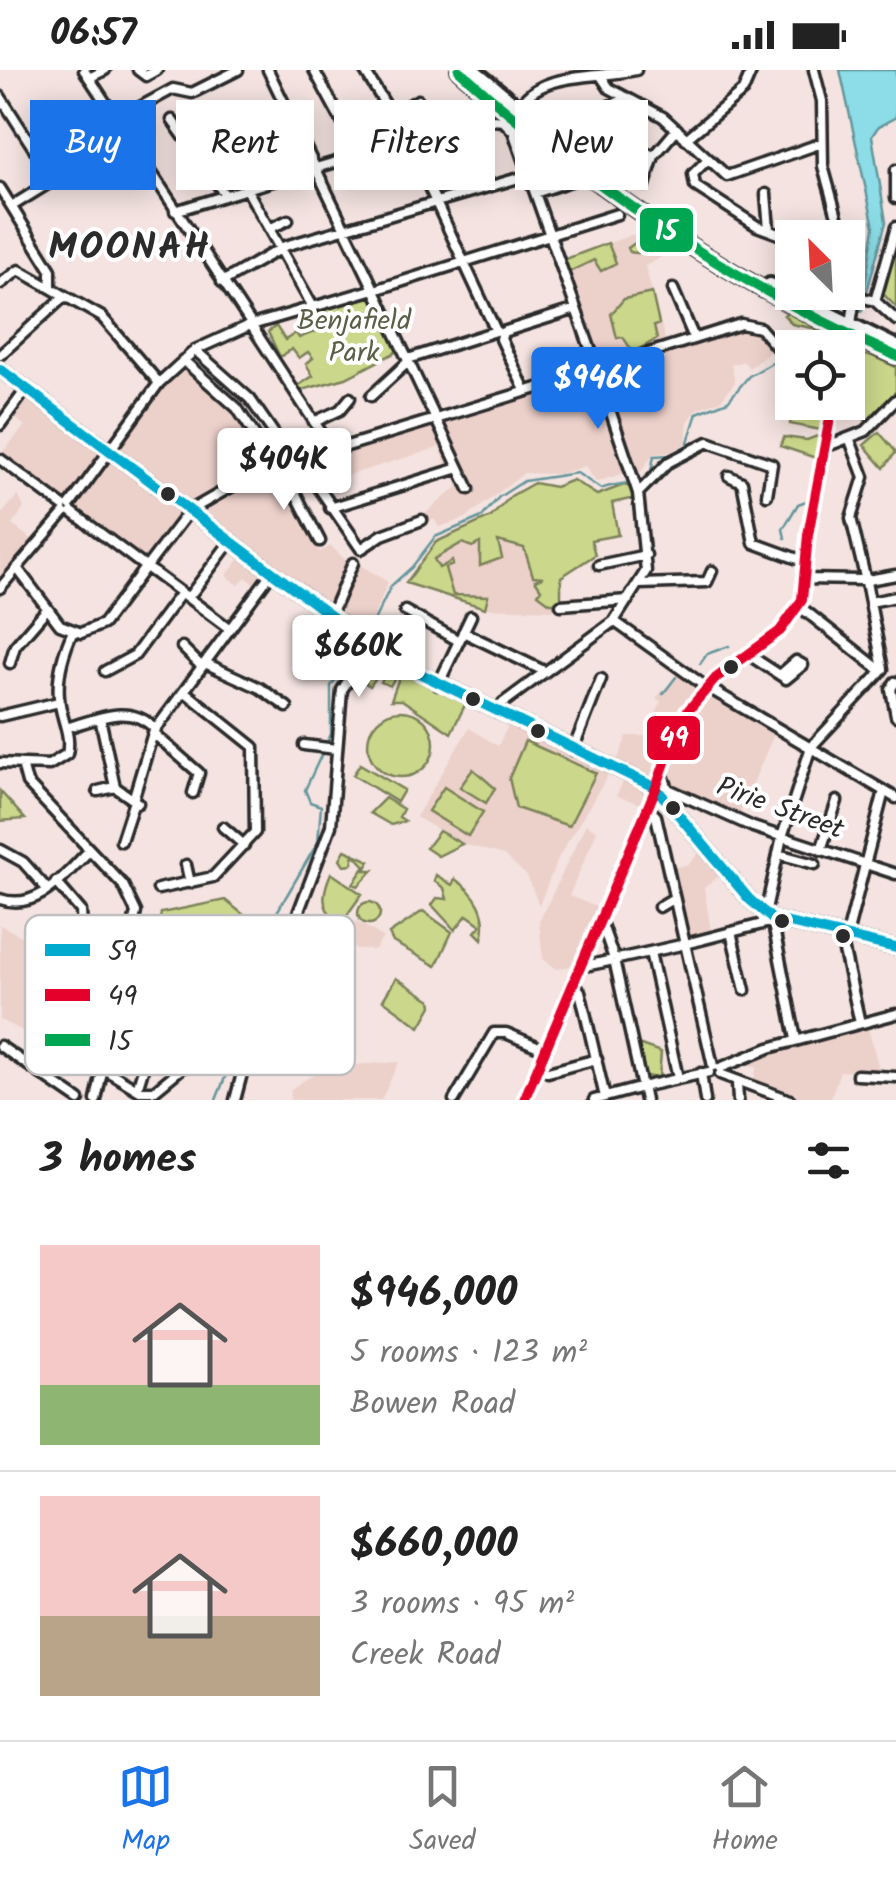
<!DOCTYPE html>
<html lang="en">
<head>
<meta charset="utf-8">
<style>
  :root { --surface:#fff; --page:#f6f6f6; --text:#222; --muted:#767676; --line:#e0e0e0; --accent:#1a73e8 }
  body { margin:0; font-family:Kalam,sans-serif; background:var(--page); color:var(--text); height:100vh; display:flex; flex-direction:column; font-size:38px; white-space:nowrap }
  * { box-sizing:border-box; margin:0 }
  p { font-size:32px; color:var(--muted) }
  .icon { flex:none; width:55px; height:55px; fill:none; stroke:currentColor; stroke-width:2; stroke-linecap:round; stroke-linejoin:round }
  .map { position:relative; height:1030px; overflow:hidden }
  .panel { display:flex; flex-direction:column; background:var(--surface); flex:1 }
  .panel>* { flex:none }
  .banner { position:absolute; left:30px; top:30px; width:838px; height:90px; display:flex; gap:20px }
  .needle { width:65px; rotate:336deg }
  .buttons { position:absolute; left:775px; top:150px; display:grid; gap:20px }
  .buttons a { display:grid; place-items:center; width:90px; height:90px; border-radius:0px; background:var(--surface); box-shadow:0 5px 25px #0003; font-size:50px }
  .price { position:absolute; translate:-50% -85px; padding:0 22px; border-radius:10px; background:#fff; color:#222; font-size:32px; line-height:65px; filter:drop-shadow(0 2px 5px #0008) }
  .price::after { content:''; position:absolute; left:50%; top:60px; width:30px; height:22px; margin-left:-15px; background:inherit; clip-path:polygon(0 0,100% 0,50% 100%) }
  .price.current { background:var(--accent); color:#fff }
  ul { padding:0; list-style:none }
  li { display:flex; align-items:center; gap:30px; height:250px; padding:0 40px }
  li+li { border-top:2px solid var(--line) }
  li span { display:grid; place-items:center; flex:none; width:280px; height:200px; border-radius:0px; color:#555 }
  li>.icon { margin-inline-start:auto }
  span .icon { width:120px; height:120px; fill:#fffc; stroke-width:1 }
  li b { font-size:42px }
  h2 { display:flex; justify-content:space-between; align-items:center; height:120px; padding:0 40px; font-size:42px }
  .pill { padding:0 35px; border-radius:0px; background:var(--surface); box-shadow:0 5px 25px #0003; font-size:35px; line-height:90px }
  .pill.current { background:var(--accent); color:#fff }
  .status { display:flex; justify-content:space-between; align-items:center; height:70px; padding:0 50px; background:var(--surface); direction:ltr }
  .status svg { height:28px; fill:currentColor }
  .menu { display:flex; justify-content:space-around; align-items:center; height:140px; border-top:2px solid var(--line); background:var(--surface); font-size:28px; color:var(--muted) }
  .menu a { display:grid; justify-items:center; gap:5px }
  .menu .current { color:var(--accent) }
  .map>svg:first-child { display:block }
</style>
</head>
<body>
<div class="status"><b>06:57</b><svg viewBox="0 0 49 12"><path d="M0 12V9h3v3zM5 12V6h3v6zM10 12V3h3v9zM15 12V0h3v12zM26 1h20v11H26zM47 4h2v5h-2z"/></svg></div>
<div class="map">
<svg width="896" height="1030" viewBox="0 0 896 1030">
  <rect width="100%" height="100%" fill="#f4e3e0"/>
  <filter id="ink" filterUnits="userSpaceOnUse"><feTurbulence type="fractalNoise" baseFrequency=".01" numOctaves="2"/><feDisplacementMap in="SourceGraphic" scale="20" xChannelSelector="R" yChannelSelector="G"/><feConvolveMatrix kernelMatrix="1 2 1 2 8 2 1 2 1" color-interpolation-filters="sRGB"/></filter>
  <g filter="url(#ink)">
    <path fill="#ecd0ca" d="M652,161L678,178L645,196L666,273L599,293L563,190L637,163L640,171Z
      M739,258L755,260L773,280L749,298L743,291L731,295L735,312L721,330L697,339L688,352L686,373L671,382L653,384L637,407L603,308L608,302Z
      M183,293L231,336L270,395L189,437L116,383L162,314Z
      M591,305L627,402L596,412L585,396L560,404L524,403L466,448L439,457L434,449L426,453L422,446L468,408L444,348Z
      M27,325L107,385L70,431L63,432L0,385L25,356L12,345Z
      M433,351L454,395L447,397L440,377L333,410L330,405L316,410L305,392Z
      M112,389L183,442L145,493L74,441Z
      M280,399L320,482L331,476L349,494L331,542L197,443Z
      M573,410L597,425L624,415L625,432L612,433L618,465L591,470L595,485L561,507V540L481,538L406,513L436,472L491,447L511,426L534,413L555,417Z
      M18,425L24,438L12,455L34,471L0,514V446Z
      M242,486L266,504L257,516L246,507L239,515L226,506Z
      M355,492L388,512L366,565L334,543Z
      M678,604L698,618L673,649L654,711L616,694L627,666H646L661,632L656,628Z
      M711,621L774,664L738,748L670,719L664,709L681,658Z
      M509,654L610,702L559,786L539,835L527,806L504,785L463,774L416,747L469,658L498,676Z
      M623,712L647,723L642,734L616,726Z
      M586,754L597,761L569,826L599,838L575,895L557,899L543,889L539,852Z
      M701,781L721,804L704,818L711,862L687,868L673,798L689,794Z
      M356,851L383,867L375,880L357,879L344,872Z
      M0,855L65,889L54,939L39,948L46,960L39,965L30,955L25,962L0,950Z
      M868,958L880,1003L840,1001L830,1030H809L753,1012L757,997L743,993L785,977Z
      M399,992L381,1030H290L291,1019L324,997Z"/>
    <path fill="#cbd78a" stroke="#7b815a" stroke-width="2.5" d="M468,57L474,76L479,64L485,76L473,78L485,102L476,106L470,79L430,90L424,71Z
      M652,161L665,170C654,177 646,186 630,182L628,178Z
      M608,173L616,193L601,201L594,190L567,203L563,190Z
      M896,174V237L882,223Z
      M652,223L659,254L654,256L657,269L633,282L623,267L617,268L611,244L624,229Z
      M371,226L400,280L346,308L298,321L296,317L313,306L306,294L313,288L308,282L299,288L292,279L280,287L268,262L276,256L285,270L296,263L299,268L319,260L314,243Z
      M789,242L827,261L835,277H815L817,259L792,254L784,245Z
      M870,285L896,297V321L868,351L841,339L843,333L848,332L854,297L863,286Z
      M794,333H826L821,360L790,354Z
      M879,362L896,382L884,398L864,375Z
      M820,365L816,388L780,376L784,367L807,370Z
      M573,410L597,425L624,415L633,418L635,428L612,433L618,465L591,470L595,485L561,507V533H550L538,524L541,519L535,510L543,507L533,506L524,478L498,471L502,488L480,496V473L472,477L462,473L434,489L439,498L452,491L453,495L445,498L453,525L488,526L485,538L406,513L436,472L491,447L511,426L534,413L555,417Z
      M374,585L399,600L390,616L381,612L385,605L380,602L370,616L356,607Z
      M401,602L466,633L451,663L402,630H391Z
      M368 674a33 33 0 1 1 66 0a33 33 0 1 1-66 0Z
      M525,671L596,703L569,756L516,738L509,708Z
      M360,694L404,720L397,732L353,705Z
      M473,699L495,718L486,733L460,717Z
      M444,717L483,742L468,766L428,741Z
      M0,721L25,749L0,751Z
      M385,728L403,739L399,747L405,751L391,755L370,743Z
      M439,761L462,774L438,786L426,778Z
      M345,780L370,791L365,800H373L358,816L353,814L365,796L354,784L352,794L344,795L340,789Z
      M331,803L362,824L347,845L335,848C319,837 324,819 331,803Z
      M436,805L452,815L455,809C476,823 489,844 482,869L475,862L481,855L467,845L455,860L432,835L437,828L447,829L444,818L434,811Z
      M225,830L259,857L250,886H242L236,893L219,883L194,917L130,897L132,889L152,894L161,843Z
      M358 843a11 11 0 1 1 22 0a11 11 0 1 1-22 0Z
      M423,841L452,862L436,896L393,872L389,864Z
      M396,908L431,930L432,936L420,957L383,930Z
      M638,974L661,982L659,1008L645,1006Z"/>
    <path fill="#8cdde7" stroke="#65969c" stroke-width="2.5" d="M840,0H896V47L878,57L872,66L886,152L861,243L874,157Z"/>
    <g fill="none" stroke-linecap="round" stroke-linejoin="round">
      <path stroke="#65969c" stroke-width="2.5" d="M848,306L853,278
        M785,468L783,459L798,434L809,430L828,332
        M365,569L391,516L412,497L435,467L482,447L499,427L524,411L577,403L601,419C615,413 640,414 650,406L654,386L671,385L687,375L697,343L728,331L749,306L774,292L780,293L792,313
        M700,594L707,584L729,576
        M663,624L676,607
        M216,1030L251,943L259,873L318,772L321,736L310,732L305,720L331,664V616L360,575"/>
      <defs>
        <path id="minor" d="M84,0L250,252
          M138,0L146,6L157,0
          M268,0L314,95
          M314,0L360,85
          M364,0L406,68L496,261L408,289
          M814,0L822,31L823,96L843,168
          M601,6L609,18L663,47L727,106L822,73
          M89,8L105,0
          M0,26L54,110L12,136
          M518,39C538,0 597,9 636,0
          M392,45L418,30
          M513,49L514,64L596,295
          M116,50L173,19L192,23L238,0
          M172,50L225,125
          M569,53L628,28
          M686,69L743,21L752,0
          M251,71L293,50
          M631,75L654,86
          M707,90L693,104L695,116L757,156L792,169
          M319,97L482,49L503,51L512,60
          M896,100V128
          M317,101L373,217
          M645,115L654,86L677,59
          M0,118L51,200V218
          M246,118L313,237
          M535,123L574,110
          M766,124L769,159
          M175,141L312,99
          M269,159L288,150
          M222,212L285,176L529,105
          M0,214L19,200L102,247L159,313
          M378,219L617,144
          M673,219L694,268
          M376,223L469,419
          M814,225L822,222
          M856,226L875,231L896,250
          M875,231L896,157
          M255,254L371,220
          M253,258L332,379
          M834,258L840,278
          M847,278L856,222L848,186
          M195,280L250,329L293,391
          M0,285L65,226
          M183,290L237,338L275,396
          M601,298L741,254L760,258L792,295
          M525,320L501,269L503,262L576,239
          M371,326L409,291
          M314,352L340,340L350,328
          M0,355L27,318
          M850,370L864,407L851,448L865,507
          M825,377L866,361L896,330
          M0,389L63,436
          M299,389L361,479L382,465L422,450
          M281,395L320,471
          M729,406L742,412L754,473L806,492
          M638,423L669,392L708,372L772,394L767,425
          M70,435L159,313L195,280L248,256
          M330,438L459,398
          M72,442L144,496
          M148,495L189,441L252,405L593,301
          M599,495L646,485
          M17,498L60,555L81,563L103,554L144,499
          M149,499L230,559
          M804,509L862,510
          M868,510L896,505
          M866,512L883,599
          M639,514L707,512L712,501
          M0,518L64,443
          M188,528L230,472
          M870,532L896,527
          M561,535L628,530
          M799,536L880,600
          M405,541L459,571
          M330,547L353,493
          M614,551L702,614L896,728
          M463,562L544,601
          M182,577L202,597
          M749,585L786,609L803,595L796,591L780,605
          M10,593L15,576L47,539
          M205,593L260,618L287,637
          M105,601L135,585L181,523
          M895,612L891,619L896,646
          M438,615L471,546
          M498,643L503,633L614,551L646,501L638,423L598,304
          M0,646L59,632
          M100,648L115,717L138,733
          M66,658C97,649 130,632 155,659
          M153,663L199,703L193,723
          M304,675L336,679
          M573,680L601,609
          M0,693L49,695L67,684C72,664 60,647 59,627C57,605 64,581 73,561
          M22,694L27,713L123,815L136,842L96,1030
          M662,703L668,719L753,757L896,804
          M98,721L115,717
          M133,730L153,663L272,502
          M647,737L656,746L684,870
          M223,757L244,775
          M121,771L134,731
          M1,780L23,792L48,820
          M821,780L837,731
          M778,784L815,794
          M186,795L190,813
          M56,812L81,841L82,860
          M158,819L213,807L255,762L254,677L184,621
          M0,829C39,842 65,804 90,780
          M659,837L674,828
          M765,844L782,767L811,677L880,603
          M600,849L613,886
          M772,849L796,969
          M731,862L745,920
          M841,868L860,953
          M846,869L884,721
          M689,873L770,852
          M686,878L713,996
          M650,882L678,1008
          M618,889L681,875
          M615,894L641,1013
          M580,897L609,891
          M573,914L580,921L605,1027
          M0,976L79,1030
          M26,991L43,965L71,958L78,927
          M720,998L769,978L896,944
          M104,999L140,1021H154L188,993L211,932L242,894L249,889H272
          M548,1002L597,989
          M701,1003L705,1030
          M720,1004L790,1030
          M857,1005L896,1007
          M737,1013L738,1030
          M646,1016L709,1002
          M137,1019L164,931
          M643,1021L645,1030
          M235,1030L274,883L297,846L331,756L342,620L370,577
          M454,1030L494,963H506L546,980
          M524,1030L656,718L680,650L716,608L780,561L802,530L808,465L833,332
          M594,1030L639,1018"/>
        <path id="major" d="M0,299L386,587L656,718L749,829L772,849L896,878"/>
        <path id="highway" d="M459,0C590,117 735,215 896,286
          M473,0L614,116
          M770,215L896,277"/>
      </defs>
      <use href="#minor" stroke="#2b2b2b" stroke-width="15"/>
      <use href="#major" stroke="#2b2b2b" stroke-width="18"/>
      <use href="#highway" stroke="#2b2b2b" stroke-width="20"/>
      <use href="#minor" stroke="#fff" stroke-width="8"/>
      <use href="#major" stroke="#fff" stroke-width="10"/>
      <use href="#highway" stroke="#fff" stroke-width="12"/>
      <defs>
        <path id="bus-1" d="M0,299L386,587L656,718L749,829L772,849L896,878"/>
        <path id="bus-2" d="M524,1030L656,718L680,650L716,608L780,561L802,530L808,465L833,332"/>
        <path id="bus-3" d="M459,0C590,117 735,215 896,286"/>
      </defs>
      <use href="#bus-1" stroke="#fff" stroke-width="18"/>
      <use href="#bus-2" stroke="#fff" stroke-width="18"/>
      <use href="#bus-3" stroke="#fff" stroke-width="18"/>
      <use href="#bus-1" stroke="#00a9ce" stroke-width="10"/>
      <use href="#bus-2" stroke="#e4002b" stroke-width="10"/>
      <use href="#bus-3" stroke="#00a651" stroke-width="10"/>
    </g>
  </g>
  <g fill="#2b2b2b" stroke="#fff" stroke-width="4">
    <circle cx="168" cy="424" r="9"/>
    <circle cx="731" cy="597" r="9"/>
    <circle cx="473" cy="629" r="9"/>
    <circle cx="538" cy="661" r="9"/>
    <circle cx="673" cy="738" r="9"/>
    <circle cx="782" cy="851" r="9"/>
    <circle cx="843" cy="866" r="9"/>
  </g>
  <g text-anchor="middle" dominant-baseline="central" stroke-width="8" stroke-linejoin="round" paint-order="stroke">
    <g font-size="28" fill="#5b5f48" stroke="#fff">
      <text x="354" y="251">Benjafield<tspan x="354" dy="32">Park</tspan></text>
    </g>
    <g font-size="28" fill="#2b2b2b" stroke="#fff">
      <text transform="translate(780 739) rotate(20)">Pirie Street</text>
    </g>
    <g font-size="38" font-weight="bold" letter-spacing="2.5" fill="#2b2b2b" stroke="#fff">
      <text x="130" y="179">MOONAH</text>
    </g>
  </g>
  <rect x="25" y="845" width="330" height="160" rx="15" fill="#fff" stroke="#bfbfbf" stroke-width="2.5"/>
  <rect x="45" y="874" width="45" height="12" fill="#00a9ce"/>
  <rect x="45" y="919" width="45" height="12" fill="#e4002b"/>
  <rect x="45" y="964" width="45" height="12" fill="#00a651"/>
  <g font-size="28" fill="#2b2b2b">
    <text x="108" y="890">59</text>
    <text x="108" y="935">49</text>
    <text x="108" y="980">15</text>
  </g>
  <g stroke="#fff" stroke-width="4">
    <rect x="638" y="136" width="57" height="48" rx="10" fill="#00a651"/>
    <rect x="645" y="644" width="57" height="48" rx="10" fill="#e4002b"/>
  </g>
  <g font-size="28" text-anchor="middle" font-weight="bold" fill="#fff">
    <text x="666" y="170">15</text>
    <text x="674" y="677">49</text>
  </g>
</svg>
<div class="buttons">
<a><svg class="needle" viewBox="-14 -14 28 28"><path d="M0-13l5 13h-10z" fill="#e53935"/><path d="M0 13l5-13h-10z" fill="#767676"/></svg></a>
<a><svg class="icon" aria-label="locate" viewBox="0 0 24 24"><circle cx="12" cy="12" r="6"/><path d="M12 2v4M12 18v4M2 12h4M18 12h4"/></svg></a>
</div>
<b class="price current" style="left:598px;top:362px">$946K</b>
<b class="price" style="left:284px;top:443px">$404K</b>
<b class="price" style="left:359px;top:630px">$660K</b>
<div class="banner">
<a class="pill current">Buy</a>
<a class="pill">Rent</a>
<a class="pill">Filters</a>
<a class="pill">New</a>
</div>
</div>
<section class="panel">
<h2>3 homes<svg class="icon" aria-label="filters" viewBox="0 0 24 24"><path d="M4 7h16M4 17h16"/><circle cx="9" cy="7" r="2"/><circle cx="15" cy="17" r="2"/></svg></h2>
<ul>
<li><span style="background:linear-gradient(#f6c9c9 70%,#8fb573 0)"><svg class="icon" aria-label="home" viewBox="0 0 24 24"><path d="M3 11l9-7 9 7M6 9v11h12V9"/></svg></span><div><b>$946,000</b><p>5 rooms · 123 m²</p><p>Bowen Road</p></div></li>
<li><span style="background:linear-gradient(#f6c9c9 60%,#b9a48a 0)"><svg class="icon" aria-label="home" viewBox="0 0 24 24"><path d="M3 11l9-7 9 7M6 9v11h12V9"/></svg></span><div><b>$660,000</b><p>3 rooms · 95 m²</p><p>Creek Road</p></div></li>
</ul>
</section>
<nav class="menu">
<a class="current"><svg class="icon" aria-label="map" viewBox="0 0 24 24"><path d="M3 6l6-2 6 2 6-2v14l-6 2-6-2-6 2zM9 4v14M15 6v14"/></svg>Map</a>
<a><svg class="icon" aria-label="saved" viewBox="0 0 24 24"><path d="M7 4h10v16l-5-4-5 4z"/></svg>Saved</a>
<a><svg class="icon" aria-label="home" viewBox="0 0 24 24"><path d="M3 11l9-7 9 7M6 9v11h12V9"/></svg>Home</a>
</nav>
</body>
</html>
